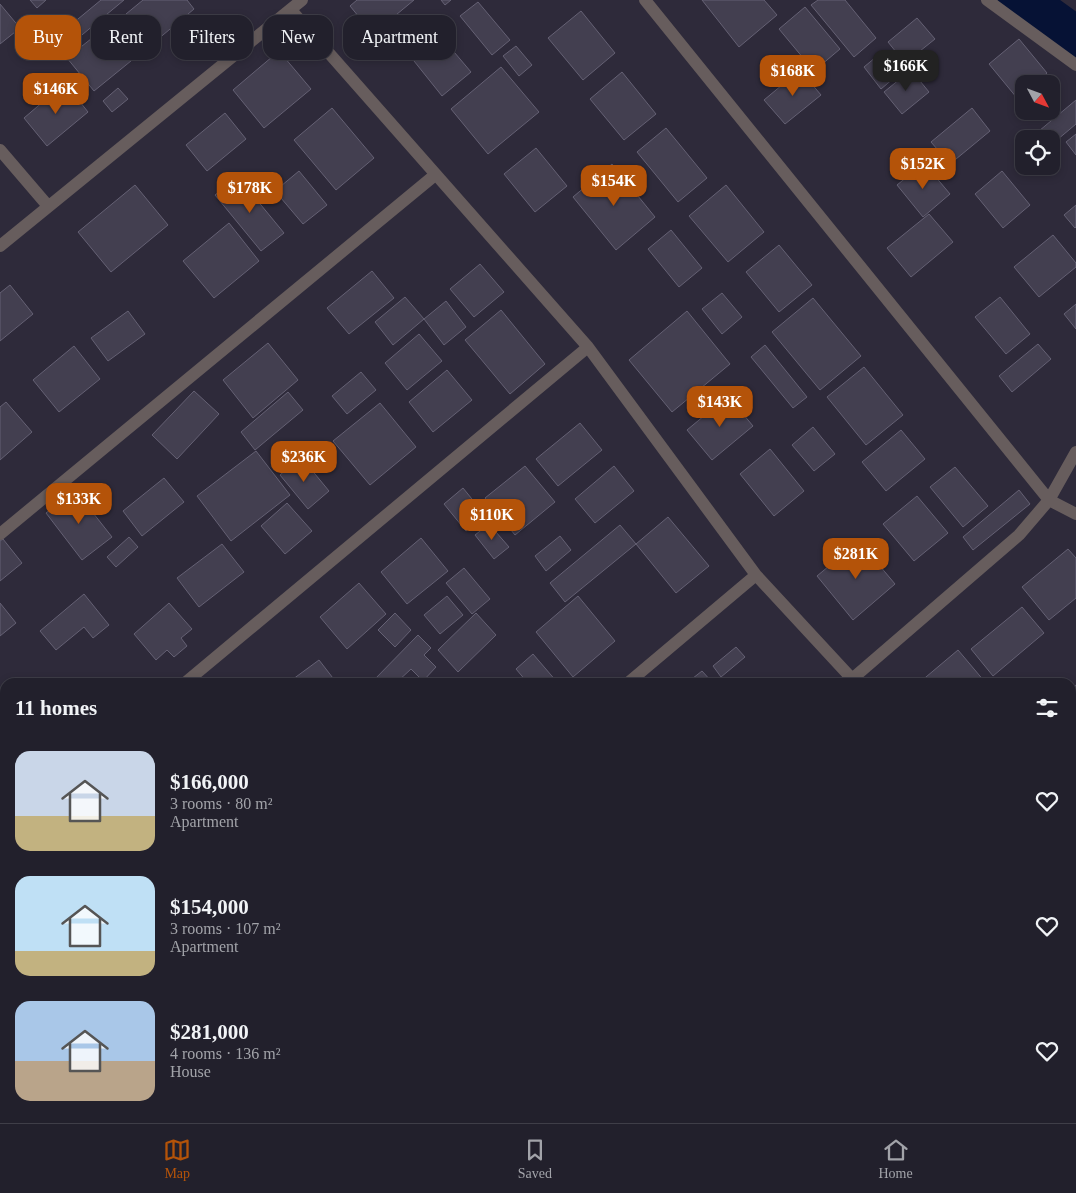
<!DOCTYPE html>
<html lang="en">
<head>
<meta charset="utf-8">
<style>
  :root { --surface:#22202c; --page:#2e2d38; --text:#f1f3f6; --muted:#a2a3a9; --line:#3f3e48; --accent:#b45309 }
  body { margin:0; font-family:"Times New Roman",serif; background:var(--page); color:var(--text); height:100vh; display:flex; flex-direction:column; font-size:19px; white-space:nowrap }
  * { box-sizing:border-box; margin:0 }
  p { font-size:16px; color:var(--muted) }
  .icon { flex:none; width:28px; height:28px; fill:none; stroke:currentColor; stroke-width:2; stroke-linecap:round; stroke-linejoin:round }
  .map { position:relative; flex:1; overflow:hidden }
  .details { position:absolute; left:0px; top:678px; width:1076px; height:446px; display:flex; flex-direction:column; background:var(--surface); border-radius:15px 15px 0 0; box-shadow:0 2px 8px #0003,0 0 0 1px var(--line) }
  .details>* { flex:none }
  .top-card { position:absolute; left:15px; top:15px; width:500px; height:45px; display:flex; gap:10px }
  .needle { width:32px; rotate:131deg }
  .controls { position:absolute; left:1015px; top:75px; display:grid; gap:10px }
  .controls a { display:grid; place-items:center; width:45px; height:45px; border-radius:10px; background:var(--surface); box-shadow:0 2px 8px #0003,0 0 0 1px var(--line); font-size:25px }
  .price { position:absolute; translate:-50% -42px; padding:0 11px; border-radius:10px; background:var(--accent); color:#fff; font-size:16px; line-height:32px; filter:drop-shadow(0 1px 2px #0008) }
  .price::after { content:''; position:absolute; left:50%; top:30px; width:15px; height:11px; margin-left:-8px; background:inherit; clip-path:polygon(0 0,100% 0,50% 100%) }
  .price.selected { background:#222; color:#fff }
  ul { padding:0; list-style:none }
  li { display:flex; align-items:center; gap:15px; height:125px; padding:0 15px }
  li span { display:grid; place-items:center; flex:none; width:140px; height:100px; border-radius:15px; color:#555 }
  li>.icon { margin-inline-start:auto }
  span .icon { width:60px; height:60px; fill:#fffc; stroke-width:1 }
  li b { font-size:21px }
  h2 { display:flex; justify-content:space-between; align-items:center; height:60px; padding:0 15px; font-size:21px }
  .tag { padding:0 18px; border-radius:15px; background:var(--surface); box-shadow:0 2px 8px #0003,0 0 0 1px var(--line); font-size:18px; line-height:45px }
  .tag.selected { background:var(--accent); color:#fff }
  .tab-bar { display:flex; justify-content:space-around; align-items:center; height:70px; border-top:1px solid var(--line); background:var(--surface); font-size:14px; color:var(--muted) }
  .tab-bar a { display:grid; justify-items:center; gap:2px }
  .tab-bar .selected { color:var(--accent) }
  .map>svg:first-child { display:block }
</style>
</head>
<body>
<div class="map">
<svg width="1076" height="1123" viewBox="0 0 1076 1123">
  <rect width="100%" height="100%" fill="#2e2a3a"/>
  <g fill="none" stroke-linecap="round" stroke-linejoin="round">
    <path stroke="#061235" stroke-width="46" d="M1021,0L1076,40"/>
  </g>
  <path fill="#433f50" stroke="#656174" d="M30,0H46L37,8Z
    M101,0H124L65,49L55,38Z
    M143,0H187L194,9L151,45L126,14Z
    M357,0H414L373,34L350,6Z
    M441,0H451L445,5Z
    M702,0H764L777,15L739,47Z
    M818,0H845L876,38L854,57L811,5Z
    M478,2L510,40L492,55L460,16Z
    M0,4L20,28L0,44Z
    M805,7L840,49L814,71L779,29Z
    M581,11L615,53L583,80L548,38Z
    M917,18L935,39L905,63L888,42Z
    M116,19L142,52L94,91L67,58Z
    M438,33L471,72L442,96L410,56Z
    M1019,39L1047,73L1035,84H1024V93L1017,98L989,64Z
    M516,46L532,65L519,76L503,56Z
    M279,51L311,89L264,128L233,90Z
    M882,52L900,73L881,89L864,67Z
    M501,67L539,112L488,154L451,109Z
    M800,70L821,95L785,124L764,100Z
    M911,70L929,92L902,114L884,92Z
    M622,72L656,114L624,140L590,99Z
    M65,83L88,112L47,146L24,118Z
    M1051,86L1059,95L1051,101Z
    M118,88L128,99L112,112L103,101Z
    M1076,100V124L1051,145V139H1035L1033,136Z
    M332,108L374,158L336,190L294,140Z
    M972,108L990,131L950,164L931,142Z
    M225,113L246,139L207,171L186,145Z
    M666,128L707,178L678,202L637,152Z
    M1076,134V155L1066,142Z
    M536,148L567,186L535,212L504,174Z
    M924,163L950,194L923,217L897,185Z
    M612,164L655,217L616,250L573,197Z
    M299,171L327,205L303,224L275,191Z
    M1002,171L1030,205L1003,228L975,194Z
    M238,177L284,233L261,251L215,195Z
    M135,185L168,225L111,272L78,232Z
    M726,185L764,232L728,262L689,216Z
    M1076,205V227L1075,228L1064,215Z
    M929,214L953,242L911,277L887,248Z
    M229,223L259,261L214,298L183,261Z
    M671,230L702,268L679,287L648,249Z
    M1053,235L1076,263V267L1039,297L1014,267Z
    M779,245L812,285L779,312L746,272Z
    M480,264L504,292L474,317L450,289Z
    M372,271L394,298L349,334L327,308Z
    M10,285L33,314L0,341V293Z
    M722,293L742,317L722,334L702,309Z
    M405,297L424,319L393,345L375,322Z
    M1000,297L1030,334L1006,354L975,317Z
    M813,298L861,356L820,390L772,332Z
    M446,301L466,327L444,345L424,319Z
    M1076,304V329L1064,314Z
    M501,310L545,364L510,394L465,340Z
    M128,311L145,334L108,361L91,338Z
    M687,311L730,364L672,412L629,360Z
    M419,334L442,361L407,390L385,363Z
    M268,343L298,380L253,418L223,380Z
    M1038,344L1051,359L1012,392L999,376Z
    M765,345L807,397L793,408L751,357Z
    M74,346L100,379L59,412L33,380Z
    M864,367L903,415L866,445L827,397Z
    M447,370L472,400L433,432L409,402Z
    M361,372L376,390L347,414L332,396Z
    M194,391L219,414L177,459L152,435Z
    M288,392L303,410L255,450L241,432Z
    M728,396L753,426L712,460L687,430Z
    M6,402L32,432L0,460V407Z
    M380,403L416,447L370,485L333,441Z
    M580,423L602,450L558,486L536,459Z
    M813,427L835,454L814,471L792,445Z
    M901,430L925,459L886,491L862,462Z
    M770,449L804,491L774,516L740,474Z
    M256,451L290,495L231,541L197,496Z
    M301,457L329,491L308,509L280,475Z
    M525,466L555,502L515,535L485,498Z
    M614,466L634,491L595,523L575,499Z
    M955,467L988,506L963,527L930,487Z
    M164,478L184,502L142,536L123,511Z
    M463,488L485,515L466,531L444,504Z
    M75,490L112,537L82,560L46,513Z
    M1019,490L1030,504L973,550L963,537Z
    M917,496L948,533L914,561L883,524Z
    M287,503L312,531L285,554L261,526Z
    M668,517L709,566L676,593L636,544Z
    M489,524L509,547L494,559L475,535Z
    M620,525L636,544L565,602L550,583Z
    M560,536L571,550L546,571L535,556Z
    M129,537L138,547L116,567L107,557Z
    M421,538L448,571L407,604L381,572Z
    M3,539L22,563L0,581V541Z
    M859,541L895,584L853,620L817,576Z
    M222,544L244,572L199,607L177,578Z
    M1068,549L1076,558V598L1049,620L1022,587Z
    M464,568L490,599L472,614L446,583Z
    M359,583L386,614L347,649L320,617Z
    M84,594L109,625L93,638L84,627L56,650L40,631Z
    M447,596L463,615L440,634L424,615Z
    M578,596L615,641L573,677L536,632Z
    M0,603L16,623L0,636Z
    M169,603L192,629L181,638L187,646L174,657L167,650L156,660L134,634Z
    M1022,607L1044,633L993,676L971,649Z
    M395,613L411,630L395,647L378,630Z
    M476,613L496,635L458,672L438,650Z
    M418,635L431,648L424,655L436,667L423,681L411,669L397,682H372Z
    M736,647L745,657L721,677L713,666Z
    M958,650L985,682H920Z
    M533,654L557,682H527L516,669Z
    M319,660L336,682H289Z
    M702,671L712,682H688Z
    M1076,685V707L1071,701V689Z
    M1,716L5,721V770L0,774Z
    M1071,963L1076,965V1010L1071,1008Z
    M1076,1087V1102L1071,1101Z
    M1071,1116L1076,1117V1123H1053L1054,1119H1071Z
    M76,1119H125L128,1123H71Z"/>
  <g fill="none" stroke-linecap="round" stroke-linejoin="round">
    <path stroke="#675d5d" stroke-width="12" d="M645,0L1049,500L1076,514
      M987,0L1076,65
      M291,10L588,347L756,575L855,682
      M0,150L48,206
      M0,246L302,0
      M0,534L435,175
      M852,679L1019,535L1049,500L1076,452
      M186,682L588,347
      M629,682L756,575
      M0,838L5,834
      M1071,886L1076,887
      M669,1123L674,1119"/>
    <path stroke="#887878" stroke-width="12" d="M0,971L5,973
      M453,1119L466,1123
      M11,1123L13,1119"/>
  </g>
</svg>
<div class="controls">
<a><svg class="needle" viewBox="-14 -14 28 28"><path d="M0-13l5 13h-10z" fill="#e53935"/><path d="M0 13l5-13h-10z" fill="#a2a3a9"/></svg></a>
<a><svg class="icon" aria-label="locate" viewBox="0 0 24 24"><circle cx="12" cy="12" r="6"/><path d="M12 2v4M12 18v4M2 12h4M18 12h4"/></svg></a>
</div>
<b class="price selected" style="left:906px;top:92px">$166K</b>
<b class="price" style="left:793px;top:97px">$168K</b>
<b class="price" style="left:56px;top:115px">$146K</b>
<b class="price" style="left:923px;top:190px">$152K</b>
<b class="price" style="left:614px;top:207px">$154K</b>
<b class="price" style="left:250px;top:214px">$178K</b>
<b class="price" style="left:720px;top:428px">$143K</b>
<b class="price" style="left:304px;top:483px">$236K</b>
<b class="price" style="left:79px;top:525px">$133K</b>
<b class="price" style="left:492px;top:541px">$110K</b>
<b class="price" style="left:856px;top:580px">$281K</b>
<div class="top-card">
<a class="tag selected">Buy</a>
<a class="tag">Rent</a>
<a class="tag">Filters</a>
<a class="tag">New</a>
<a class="tag">Apartment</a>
</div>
<section class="details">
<h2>11 homes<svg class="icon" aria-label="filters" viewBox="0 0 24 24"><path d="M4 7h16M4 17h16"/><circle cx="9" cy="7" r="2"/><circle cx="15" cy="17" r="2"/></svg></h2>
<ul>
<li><span style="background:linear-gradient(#c9d6e8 65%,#c2b280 0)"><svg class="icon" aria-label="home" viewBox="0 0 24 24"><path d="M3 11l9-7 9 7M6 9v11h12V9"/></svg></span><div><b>$166,000</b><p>3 rooms · 80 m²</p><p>Apartment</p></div><svg class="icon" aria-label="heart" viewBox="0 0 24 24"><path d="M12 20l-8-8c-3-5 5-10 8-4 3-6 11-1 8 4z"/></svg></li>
<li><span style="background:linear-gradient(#bfe0f5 75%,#c2b280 0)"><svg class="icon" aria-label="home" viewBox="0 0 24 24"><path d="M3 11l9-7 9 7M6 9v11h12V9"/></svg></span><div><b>$154,000</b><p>3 rooms · 107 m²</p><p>Apartment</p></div><svg class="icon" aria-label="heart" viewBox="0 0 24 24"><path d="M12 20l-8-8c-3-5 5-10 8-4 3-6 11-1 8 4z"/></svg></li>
<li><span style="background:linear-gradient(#a9c7e8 60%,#b9a48a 0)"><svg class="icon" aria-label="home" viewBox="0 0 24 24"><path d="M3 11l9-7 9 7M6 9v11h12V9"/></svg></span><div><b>$281,000</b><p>4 rooms · 136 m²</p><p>House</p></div><svg class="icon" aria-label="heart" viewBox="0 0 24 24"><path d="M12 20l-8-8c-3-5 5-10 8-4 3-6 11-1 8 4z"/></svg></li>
</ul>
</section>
</div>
<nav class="tab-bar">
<a class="selected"><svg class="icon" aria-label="map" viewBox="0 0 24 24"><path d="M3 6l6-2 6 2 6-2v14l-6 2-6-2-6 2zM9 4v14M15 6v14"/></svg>Map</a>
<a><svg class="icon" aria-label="saved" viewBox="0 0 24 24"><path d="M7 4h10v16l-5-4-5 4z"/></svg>Saved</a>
<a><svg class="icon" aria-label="home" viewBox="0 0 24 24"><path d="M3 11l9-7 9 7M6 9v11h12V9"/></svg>Home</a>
</nav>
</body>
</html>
